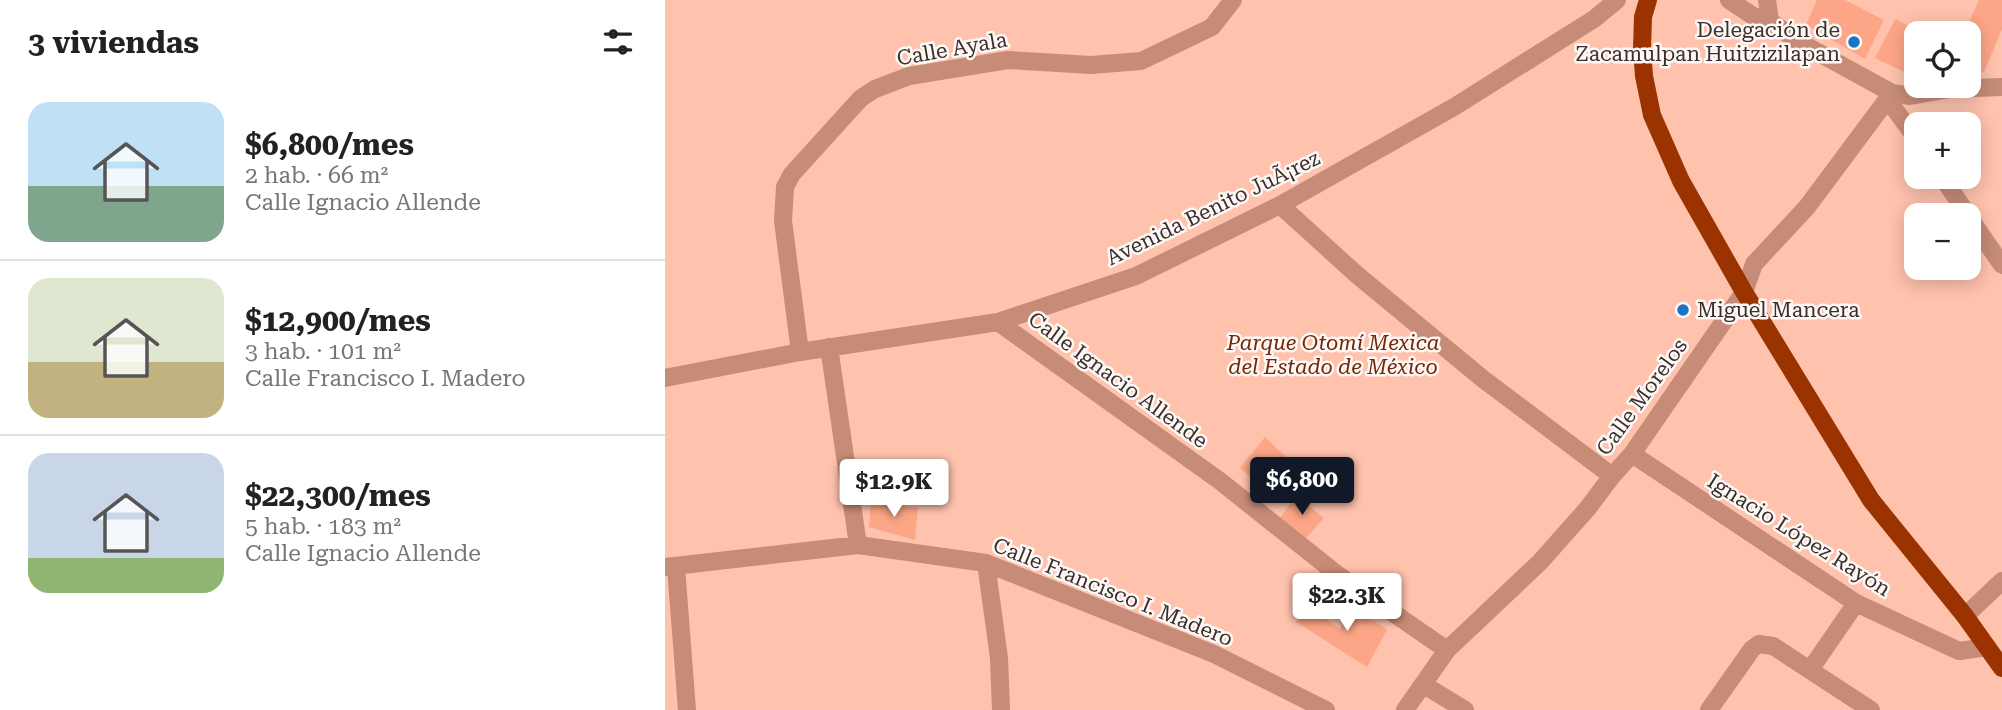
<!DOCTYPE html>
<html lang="es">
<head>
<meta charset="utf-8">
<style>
  :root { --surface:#fff; --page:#f6f6f6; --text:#222; --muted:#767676; --line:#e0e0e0; --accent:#111827 }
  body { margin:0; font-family:"Roboto Serif",serif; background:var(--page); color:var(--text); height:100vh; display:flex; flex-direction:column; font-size:26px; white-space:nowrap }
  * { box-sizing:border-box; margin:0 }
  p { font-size:23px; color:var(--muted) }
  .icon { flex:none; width:38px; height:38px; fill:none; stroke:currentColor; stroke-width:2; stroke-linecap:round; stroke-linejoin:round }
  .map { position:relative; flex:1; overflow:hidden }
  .details { display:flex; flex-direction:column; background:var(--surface); width:665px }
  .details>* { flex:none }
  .tools { position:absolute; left:1239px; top:21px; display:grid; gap:14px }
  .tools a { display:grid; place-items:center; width:77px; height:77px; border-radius:14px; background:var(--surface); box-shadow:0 4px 18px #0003; font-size:35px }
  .price { position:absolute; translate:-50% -60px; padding:0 16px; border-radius:7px; background:#fff; color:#222; font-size:23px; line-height:46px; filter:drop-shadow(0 2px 4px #0008) }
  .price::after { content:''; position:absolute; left:50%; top:42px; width:21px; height:16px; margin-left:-10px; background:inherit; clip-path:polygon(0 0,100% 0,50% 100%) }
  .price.on { background:var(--accent); color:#fff }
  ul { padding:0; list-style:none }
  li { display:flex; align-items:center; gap:21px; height:175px; padding:0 28px }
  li+li { border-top:2px solid var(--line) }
  li span { display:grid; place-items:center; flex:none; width:196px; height:140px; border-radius:21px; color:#555 }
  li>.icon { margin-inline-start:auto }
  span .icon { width:84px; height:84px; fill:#fffc; stroke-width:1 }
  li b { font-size:30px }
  h2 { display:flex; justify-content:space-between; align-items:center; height:84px; padding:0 28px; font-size:30px }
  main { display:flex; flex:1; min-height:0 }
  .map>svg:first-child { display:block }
</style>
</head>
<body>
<main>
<section class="details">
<h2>3 viviendas<svg class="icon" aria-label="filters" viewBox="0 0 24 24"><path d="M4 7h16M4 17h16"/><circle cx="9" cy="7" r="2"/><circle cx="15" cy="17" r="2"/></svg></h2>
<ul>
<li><span style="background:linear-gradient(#bfe0f5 60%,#7fa58c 0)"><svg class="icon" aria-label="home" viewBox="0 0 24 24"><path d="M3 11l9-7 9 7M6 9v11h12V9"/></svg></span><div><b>$6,800/mes</b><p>2 hab. · 66 m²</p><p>Calle Ignacio Allende</p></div></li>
<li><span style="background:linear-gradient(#dfe7d0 60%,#c2b280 0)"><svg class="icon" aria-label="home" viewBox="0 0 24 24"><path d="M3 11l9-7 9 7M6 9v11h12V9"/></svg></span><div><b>$12,900/mes</b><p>3 hab. · 101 m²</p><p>Calle Francisco I. Madero</p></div></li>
<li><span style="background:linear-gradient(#c9d6e8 75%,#8fb573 0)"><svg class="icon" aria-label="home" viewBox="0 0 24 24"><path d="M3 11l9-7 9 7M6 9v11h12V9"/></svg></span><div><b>$22,300/mes</b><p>5 hab. · 183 m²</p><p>Calle Ignacio Allende</p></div></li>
</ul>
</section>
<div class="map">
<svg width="1337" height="710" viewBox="0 0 1337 710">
  <rect width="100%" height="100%" fill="#fce8e1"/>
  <path fill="#fec2ad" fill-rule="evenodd" d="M0,0H1337V710H0ZM1251,33H1304V86H1251ZM1251,124H1304V177H1251ZM1251,215H1304V268H1251Z"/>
  <path fill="#fda687" d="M1152,0H1180L1219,20L1200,59L1141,25Z
    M1314,0H1337V29L1319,72L1304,66V33H1299Z
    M1230,19L1257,33H1251V71L1243,74L1210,58Z
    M600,437L621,457L598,487L575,468Z
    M631,496L659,518L641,538L615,518Z
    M206,502L253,508L250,540L204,527Z
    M640,604L675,629L687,606L722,630L702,667L631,622Z"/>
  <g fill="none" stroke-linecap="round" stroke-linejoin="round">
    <path stroke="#c68c77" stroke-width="18" d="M1064,0L1088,16L1105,21L1134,42L1227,93L1245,96L1285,89L1337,87
      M1102,0L1105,21
      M1222,99L1251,138
      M1277,177L1303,215
      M615,205L691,274L818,379L947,476
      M1304,217L1337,265
      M333,322L555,481L673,575L782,650
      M164,347L193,545
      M135,352L118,221L120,187L127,174L196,98L210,89L244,76L343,60L426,65L476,61L547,27L568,0
      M0,378L135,352L333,322L471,276L615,205L789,107L929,19L952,0
      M967,454L1191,603L1294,651L1322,647
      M321,563L334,658L336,710
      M0,567L193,545L321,563L549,654L661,710
      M11,567L22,710
      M1300,616L1337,581
      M1145,670L1191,603
      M759,685L800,710
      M740,710L782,650L875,562L923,508L947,476L967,454L1079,292L1089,264L1142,207L1227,93
      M1044,710L1087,649L1094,644L1108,646L1206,710"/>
    <path stroke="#9a3300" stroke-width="18" d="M983,0L978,17L977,49L979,76L987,115L1016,181L1079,292L1206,500L1300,616L1337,668"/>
  </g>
  <g fill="#1c74c2" stroke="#fef9f7" stroke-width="2.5">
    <circle cx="1189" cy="42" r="7"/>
    <circle cx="1018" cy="310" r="7"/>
  </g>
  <g text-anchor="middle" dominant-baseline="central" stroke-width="5" stroke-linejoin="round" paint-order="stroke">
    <g font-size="21" fill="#39302c" stroke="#fef9f7" text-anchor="end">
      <text x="1175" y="30">Delegación de<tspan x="1175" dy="24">Zacamulpan Huitzizilapan</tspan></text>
      <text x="1032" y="310" text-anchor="start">Miguel Mancera</text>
    </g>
    <g font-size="21" fill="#39302c" stroke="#fef9f7">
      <text transform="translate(287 49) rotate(-10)">Calle Ayala</text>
      <text transform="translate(548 208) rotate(-26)">Avenida Benito JuÃ¡rez</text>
      <text transform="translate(453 380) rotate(36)">Calle Ignacio Allende</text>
      <text transform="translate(977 397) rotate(-54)">Calle Morelos</text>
      <text transform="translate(1134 535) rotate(32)">Ignacio López Rayón</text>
      <text transform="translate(448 592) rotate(22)">Calle Francisco I. Madero</text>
    </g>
    <g font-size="21" font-style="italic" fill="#722605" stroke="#fef9f7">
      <text x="668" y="343">Parque Otomí Mexica<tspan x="668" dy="24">del Estado de México</tspan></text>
    </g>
  </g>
</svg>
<div class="tools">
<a><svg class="icon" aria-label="locate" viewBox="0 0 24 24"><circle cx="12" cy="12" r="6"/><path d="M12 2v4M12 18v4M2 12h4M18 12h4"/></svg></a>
<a>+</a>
<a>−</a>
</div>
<b class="price on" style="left:637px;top:517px">$6,800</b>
<b class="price" style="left:229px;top:519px">$12.9K</b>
<b class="price" style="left:682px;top:633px">$22.3K</b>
</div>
</main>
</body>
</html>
